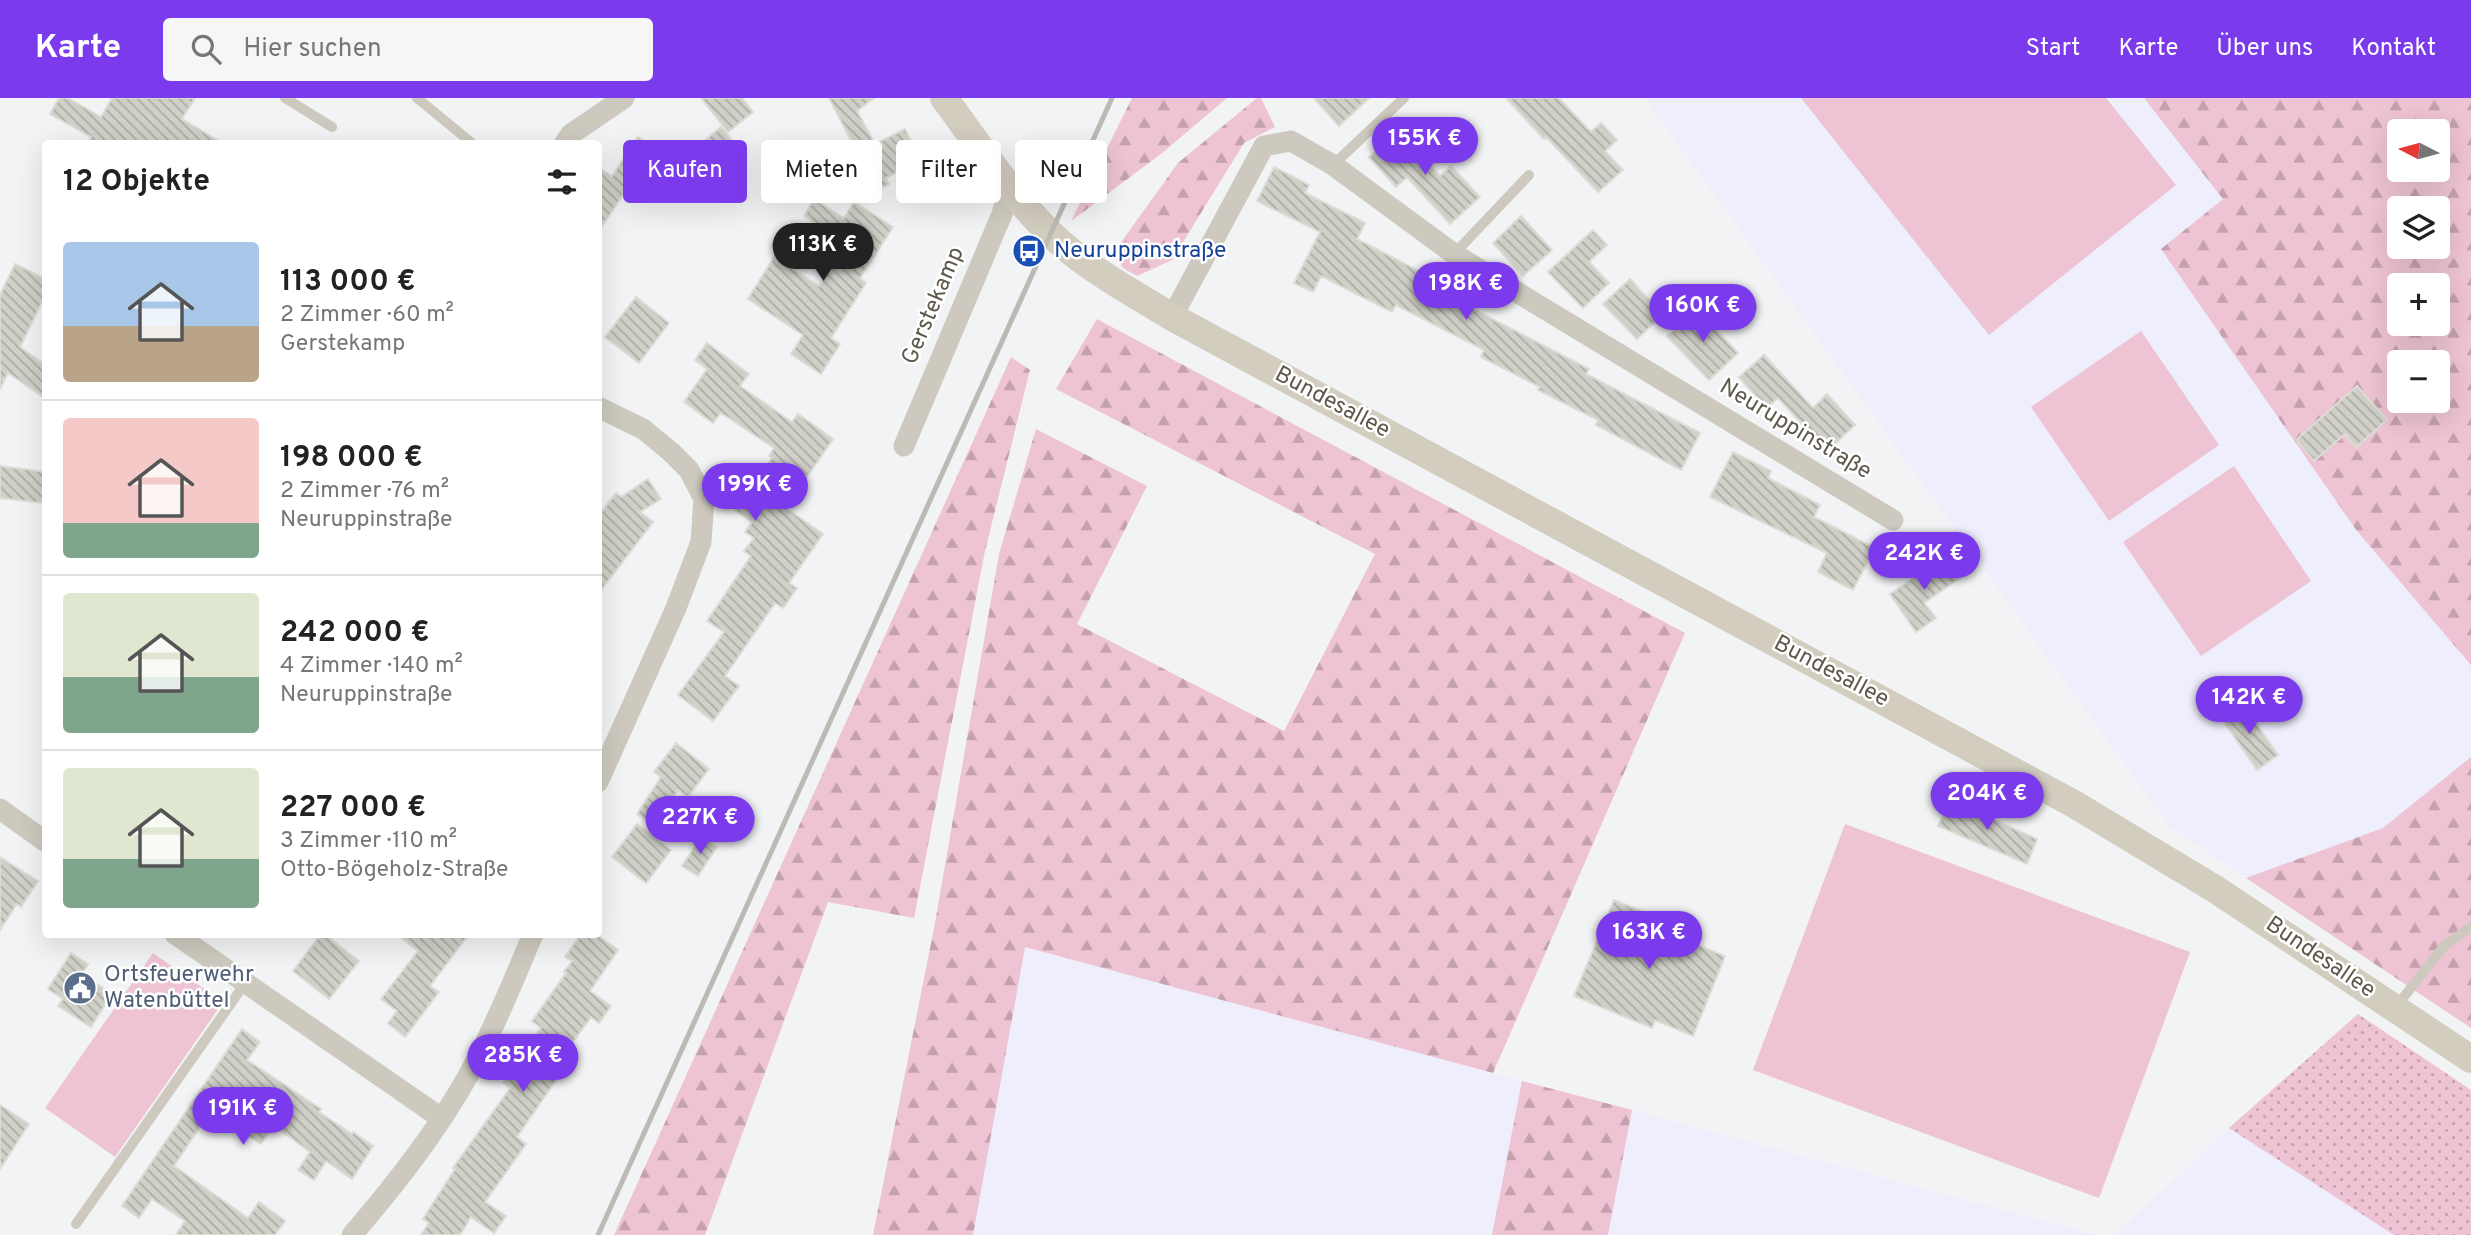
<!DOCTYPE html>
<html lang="de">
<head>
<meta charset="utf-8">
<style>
  :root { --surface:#fff; --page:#f6f6f6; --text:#222; --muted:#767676; --line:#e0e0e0; --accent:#7c3aed }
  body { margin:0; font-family:Overpass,sans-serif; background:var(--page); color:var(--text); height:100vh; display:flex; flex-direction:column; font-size:26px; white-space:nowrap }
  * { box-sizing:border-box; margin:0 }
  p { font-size:23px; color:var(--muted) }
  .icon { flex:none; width:38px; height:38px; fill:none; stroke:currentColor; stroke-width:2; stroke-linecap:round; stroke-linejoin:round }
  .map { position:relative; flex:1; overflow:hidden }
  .panel { position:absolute; left:42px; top:42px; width:560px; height:798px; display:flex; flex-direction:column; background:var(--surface); border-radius:7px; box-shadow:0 7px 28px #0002 }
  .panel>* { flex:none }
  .hud { position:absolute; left:623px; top:42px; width:665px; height:63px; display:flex; gap:14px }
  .needle { width:46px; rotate:276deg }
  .fabs { position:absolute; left:2387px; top:21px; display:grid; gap:14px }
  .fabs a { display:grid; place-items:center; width:63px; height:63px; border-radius:7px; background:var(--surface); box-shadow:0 7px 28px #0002; font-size:35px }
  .price { position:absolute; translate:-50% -60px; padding:0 16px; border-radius:24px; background:var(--accent); color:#fff; font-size:23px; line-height:46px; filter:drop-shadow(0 2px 4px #0008) }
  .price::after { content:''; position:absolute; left:50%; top:42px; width:21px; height:16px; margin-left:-10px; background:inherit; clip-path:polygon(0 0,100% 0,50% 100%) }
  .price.selected { background:#222; color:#fff }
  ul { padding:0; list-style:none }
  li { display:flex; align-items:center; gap:21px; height:175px; padding:0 21px }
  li+li { border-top:2px solid var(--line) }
  li span { display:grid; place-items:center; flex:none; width:196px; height:140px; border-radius:7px; color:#555 }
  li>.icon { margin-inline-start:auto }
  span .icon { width:84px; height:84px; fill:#fffc; stroke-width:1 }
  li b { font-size:30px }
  h2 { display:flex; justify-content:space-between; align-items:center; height:84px; padding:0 21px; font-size:30px }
  .pill { padding:0 24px; border-radius:7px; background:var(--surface); box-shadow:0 7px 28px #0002; font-size:24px; line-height:63px }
  .pill.selected { background:var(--accent); color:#fff }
  header { display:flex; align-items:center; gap:42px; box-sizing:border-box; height:98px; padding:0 35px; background:var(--accent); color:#fff }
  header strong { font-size:33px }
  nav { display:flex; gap:38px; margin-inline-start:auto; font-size:24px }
  .search { width:490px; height:63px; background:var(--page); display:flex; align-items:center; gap:18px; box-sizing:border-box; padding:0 24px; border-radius:7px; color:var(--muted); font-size:26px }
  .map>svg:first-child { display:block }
</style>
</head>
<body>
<header>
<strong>Karte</strong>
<div class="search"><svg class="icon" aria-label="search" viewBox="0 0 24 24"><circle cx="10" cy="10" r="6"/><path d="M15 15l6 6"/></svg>Hier suchen</div>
<nav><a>Start</a><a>Karte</a><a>Über uns</a><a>Kontakt</a></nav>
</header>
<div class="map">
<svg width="2471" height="1137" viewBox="0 0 2471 1137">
  <defs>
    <pattern id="grass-dots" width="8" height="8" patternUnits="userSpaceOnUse" patternTransform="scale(1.75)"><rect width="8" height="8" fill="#eec3d3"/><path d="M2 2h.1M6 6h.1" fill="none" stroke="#c4a1ad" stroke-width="1.8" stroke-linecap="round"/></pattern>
    <pattern id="forest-firs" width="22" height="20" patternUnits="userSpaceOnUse" patternTransform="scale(1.75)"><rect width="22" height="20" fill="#eec3d3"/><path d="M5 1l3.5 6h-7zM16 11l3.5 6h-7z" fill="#c4a1ad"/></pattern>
    <pattern id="building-back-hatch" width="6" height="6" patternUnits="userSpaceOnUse" patternTransform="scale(1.75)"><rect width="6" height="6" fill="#d0d0c9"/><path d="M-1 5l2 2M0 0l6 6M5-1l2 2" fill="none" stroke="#acaca5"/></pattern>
  </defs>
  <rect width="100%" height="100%" fill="#f2f3f4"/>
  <path fill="#eeeefc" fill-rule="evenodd" d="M1645,0H2471V930L2170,729ZM2399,33H2438V72H2399ZM2399,110H2438V149H2399ZM2399,187H2438V226H2399ZM2399,264H2438V303H2399Z
    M935,825L2095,1137H873Z
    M2358,916L2471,992V1137H2115L2229,1030Z"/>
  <path fill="url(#grass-dots)" d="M2358,916L2471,992V1137H2394L2229,1030Z"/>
  <path fill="url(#forest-firs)" fill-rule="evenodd" d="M1132,0H1227L1161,56L1071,123Z
    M1257,0H1261L1275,29L1244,45L1172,162L1137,178L1123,170L1114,154L1178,65Z
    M2144,0H2471V567L2357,433L2161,151L2223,101ZM2399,33H2438V72H2399ZM2399,110H2438V149H2399ZM2399,187H2438V226H2399ZM2399,264H2438V303H2399Z
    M1097,221L1685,535L1493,975L1025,849L973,1137H873L935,825L999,456L1036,331L1147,388L1077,526L1284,633L1375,456L1056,291Z
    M1011,259L1030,272L985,453L914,820L828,804L705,1137H614Z
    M2471,659V930L2246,780L2383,730Z
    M1522,983L1632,1012L1608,1137H1492Z"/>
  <path fill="#eec3d3" d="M1801,0H2106L2176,87L1989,237Z
    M2141,233L2219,347L2109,423L2031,309Z
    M2234,368L2311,483L2201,558L2123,444Z
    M1845,726L2190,854L2099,1100L1753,972Z
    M153,855L223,904L115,1059L45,1010Z"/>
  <path fill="url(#building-back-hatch)" stroke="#dcdcd6" stroke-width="2" d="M59,0H68L101,19L112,0H195L182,21L224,46H87L91,39L50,16Z
    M701,0H742L753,14L728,34Z
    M829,0H874L857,13L875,46L905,31L921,62L886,80L889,86L869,97L852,64L860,60Z
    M1314,0H1369L1339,28Z
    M1506,0H1559L1591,34L1601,25L1617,42L1605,53L1623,72L1598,94L1546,39L1544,41Z
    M721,29L740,52L724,65L709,89L676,66Z
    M1398,33L1440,78L1451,68L1480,99L1450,126L1407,79L1396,89L1369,59Z
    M638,39L671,61L652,89L636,78L598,134V69L612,78Z
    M1274,69L1309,87L1305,95L1365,125L1357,141L1475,202L1471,210L1589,271L1586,276L1700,335L1681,372L1596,327L1598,322L1538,292L1540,289L1481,259L1484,252L1396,207L1392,214L1321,178L1313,194L1294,185L1320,134L1257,103Z
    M814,101L844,120L854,104L893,129L860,180L866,185L831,240L840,246L821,276L791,256L803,237L748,201L774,159L819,188L846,146L804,118Z
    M1521,118L1552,152L1523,178L1493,145Z
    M1593,132L1607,147L1589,164L1609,185L1583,210L1548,174Z
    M15,166L46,181V196L20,249L46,267V301L8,275L0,291V197Z
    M1630,181L1663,217L1637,241L1603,206Z
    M636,199L669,225L639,265L605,239Z
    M1697,211L1738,255L1709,282L1667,238Z
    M707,245L749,276L740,288L792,324L798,316L833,341L786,410L823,436L789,485L797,490L783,510L775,505L725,578L739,588L713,623L678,597L724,534L707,523L751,458L744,453L754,440L745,434L752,424L735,412L772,360L769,358L774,350L721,315L713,325L684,304L707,271L695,262Z
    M1764,257L1813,310L1827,296L1855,327L1827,353L1778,300L1767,310L1739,279Z
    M2357,288L2387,322L2356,349L2345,336L2314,363L2296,342Z
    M1733,354L1771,373L1768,380L1820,407L1814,419L1875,450L1853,492L1818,474L1827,455L1710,399Z
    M0,368L46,374L42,405L0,400Z
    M648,381L661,401L640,414L653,424L598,496V418L616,395L621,399Z
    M1945,458L1960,480L1924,505L1936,520L1916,534L1890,496Z
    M2241,604L2278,657L2257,672L2220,618Z
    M676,645L709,671L688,699L678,692L654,727L637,716L661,679L654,674Z
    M1949,702L2037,741L2027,766L1938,728Z
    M637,726L671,752L646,785L612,759Z
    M701,739L717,749L698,778L682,768Z
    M0,759L38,783L21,809L17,806L0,832Z
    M1614,802L1692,834L1688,843L1725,858L1693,938L1655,922L1652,930L1574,898Z
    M321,836H324L359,863L329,901L293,873Z
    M397,836H469L430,888L439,894L405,939L388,925L397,913L381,901L418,853Z
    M581,836H596L618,852L590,893L611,908L599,925L591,919L558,965L565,969L517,1039L526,1046L485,1104L506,1118L494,1135L471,1119L460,1137H421L429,1125L423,1121L455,1071L453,1070L510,990L503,985L541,930L532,923L566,875L564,874L572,863L565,859Z
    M71,855L88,866L82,876L112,896L91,929L58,908L63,901L48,891Z
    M242,931L260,944L247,962L321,1011L319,1014L352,1036L353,1034L373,1048L352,1081L326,1063L314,1082L298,1072L310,1054L274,1028L261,1046L245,1036L258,1017L223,994L174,1068L248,1120L259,1104L285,1123L275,1137H176L185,1123L152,1101L139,1120L122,1108Z
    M0,1007L29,1026L0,1071Z"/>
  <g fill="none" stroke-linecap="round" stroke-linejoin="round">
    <path stroke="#cdc9be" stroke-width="10" d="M285,0L332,29
      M417,0L473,46
      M1333,67L1404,0
      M1454,156L1529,77
      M2395,910L2445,847L2471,829
      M76,1126L246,884"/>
    <path stroke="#cdc9be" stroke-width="21" d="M564,46L571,36L624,0
      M1172,219L1264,48L1291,43L1333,67L1454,156L1893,422
      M598,309L643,331L671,354L689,372L704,401L701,444L676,510L598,684
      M904,348L1002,116L1010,88
      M0,711L46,744
      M175,836L441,1020
      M352,1137C401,1080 450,1017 483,949C502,912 517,874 533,836"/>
    <path stroke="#d2cdbf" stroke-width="28" d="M944,0C978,45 1012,100 1053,138C1088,171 1131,194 1172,219L2074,706L2215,791L2471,961"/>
    <path stroke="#bbbab4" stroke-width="5" d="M598,1137L1112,0"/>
  </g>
  <defs>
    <symbol id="bus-disc" viewBox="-11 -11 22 22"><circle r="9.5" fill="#1a4fb4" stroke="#fff"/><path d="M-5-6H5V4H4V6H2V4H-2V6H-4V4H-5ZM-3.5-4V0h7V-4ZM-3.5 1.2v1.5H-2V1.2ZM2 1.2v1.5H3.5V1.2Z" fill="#fff"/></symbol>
    <symbol id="civic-disc" viewBox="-11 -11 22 22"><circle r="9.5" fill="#5c6f8a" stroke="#fff"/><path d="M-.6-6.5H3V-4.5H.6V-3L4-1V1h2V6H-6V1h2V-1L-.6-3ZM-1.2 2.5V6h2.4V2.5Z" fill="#fff"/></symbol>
  </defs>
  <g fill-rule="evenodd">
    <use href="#bus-disc" x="1010" y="134" width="38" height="38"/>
    <use href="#civic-disc" x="61" y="871" width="38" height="38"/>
  </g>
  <g text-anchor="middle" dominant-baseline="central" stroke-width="5" stroke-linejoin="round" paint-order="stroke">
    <g font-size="23" fill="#164399" stroke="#fff" text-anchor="start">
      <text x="1054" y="153">Neuruppinstraße</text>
    </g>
    <g font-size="23" fill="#5e594a" stroke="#fff">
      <text transform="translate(934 208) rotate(-67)">Gerstekamp</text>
      <text transform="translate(1332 305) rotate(28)">Bundesallee</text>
      <text transform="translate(1795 332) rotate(31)">Neuruppinstraße</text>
      <text transform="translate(1831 574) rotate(28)">Bundesallee</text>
      <text transform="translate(2320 860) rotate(34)">Bundesallee</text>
    </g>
    <g font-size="23" fill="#4e5e75" stroke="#fff" text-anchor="start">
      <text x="104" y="877">Ortsfeuerwehr<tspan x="104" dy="26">Watenbüttel</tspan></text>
    </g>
  </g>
</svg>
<div class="fabs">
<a><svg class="needle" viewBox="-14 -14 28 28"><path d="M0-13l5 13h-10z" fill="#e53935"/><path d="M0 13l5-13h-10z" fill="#767676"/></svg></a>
<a><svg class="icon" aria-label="layers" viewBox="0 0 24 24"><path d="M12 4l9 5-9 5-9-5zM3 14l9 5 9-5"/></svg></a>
<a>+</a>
<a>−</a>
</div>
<b class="price" style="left:1425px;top:79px">155K €</b>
<b class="price selected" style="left:823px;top:185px">113K €</b>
<b class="price" style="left:1466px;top:224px">198K €</b>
<b class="price" style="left:1703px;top:246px">160K €</b>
<b class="price" style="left:755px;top:425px">199K €</b>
<b class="price" style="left:1924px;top:494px">242K €</b>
<b class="price" style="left:2249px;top:638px">142K €</b>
<b class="price" style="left:1987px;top:734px">204K €</b>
<b class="price" style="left:700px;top:758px">227K €</b>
<b class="price" style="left:1649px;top:873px">163K €</b>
<b class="price" style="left:523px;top:996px">285K €</b>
<b class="price" style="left:243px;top:1049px">191K €</b>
<div class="hud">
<a class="pill selected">Kaufen</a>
<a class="pill">Mieten</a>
<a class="pill">Filter</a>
<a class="pill">Neu</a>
</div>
<section class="panel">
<h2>12 Objekte<svg class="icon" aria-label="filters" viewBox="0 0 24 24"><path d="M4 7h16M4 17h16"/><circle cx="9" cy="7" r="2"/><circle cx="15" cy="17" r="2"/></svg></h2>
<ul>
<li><span style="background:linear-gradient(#a9c7e8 60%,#b9a48a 0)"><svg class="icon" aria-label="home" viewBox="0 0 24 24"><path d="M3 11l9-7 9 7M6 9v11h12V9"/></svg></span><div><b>113 000 €</b><p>2 Zimmer · 60 m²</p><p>Gerstekamp</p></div></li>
<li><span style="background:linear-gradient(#f6c9c9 75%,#7fa58c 0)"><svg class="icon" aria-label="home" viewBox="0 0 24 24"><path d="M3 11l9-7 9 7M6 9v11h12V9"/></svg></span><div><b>198 000 €</b><p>2 Zimmer · 76 m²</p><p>Neuruppinstraße</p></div></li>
<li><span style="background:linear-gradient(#dfe7d0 60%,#7fa58c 0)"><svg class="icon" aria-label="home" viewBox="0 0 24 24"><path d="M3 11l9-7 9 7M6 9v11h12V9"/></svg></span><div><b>242 000 €</b><p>4 Zimmer · 140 m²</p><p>Neuruppinstraße</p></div></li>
<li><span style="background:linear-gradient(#dfe7d0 65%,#7fa58c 0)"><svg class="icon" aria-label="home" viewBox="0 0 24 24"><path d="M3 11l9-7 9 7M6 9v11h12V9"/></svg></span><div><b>227 000 €</b><p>3 Zimmer · 110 m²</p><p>Otto-Bögeholz-Straße</p></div></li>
</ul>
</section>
</div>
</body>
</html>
